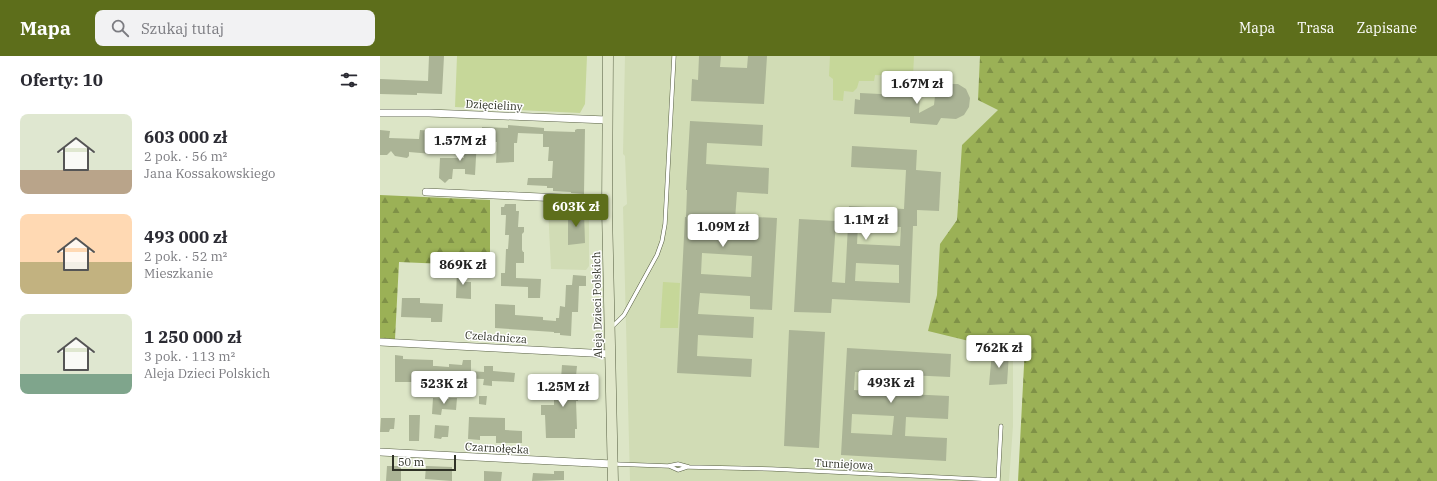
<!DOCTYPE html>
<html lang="pl">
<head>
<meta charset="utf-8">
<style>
  :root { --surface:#fff; --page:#f2f2f3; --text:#2b2b33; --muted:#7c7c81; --accent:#5d6e1b }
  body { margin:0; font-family:"IBM Plex Serif",serif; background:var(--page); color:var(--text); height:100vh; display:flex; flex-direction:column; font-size:15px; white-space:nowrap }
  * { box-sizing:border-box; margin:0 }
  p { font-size:13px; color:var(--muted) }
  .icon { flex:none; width:22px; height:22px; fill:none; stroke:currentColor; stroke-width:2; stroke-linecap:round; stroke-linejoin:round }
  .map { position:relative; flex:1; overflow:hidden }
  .panel { display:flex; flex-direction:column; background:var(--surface); width:380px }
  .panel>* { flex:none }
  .scale { position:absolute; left:12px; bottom:10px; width:64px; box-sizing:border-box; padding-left:4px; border:2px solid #2f3226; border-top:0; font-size:11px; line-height:14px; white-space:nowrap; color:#2f3226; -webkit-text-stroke:3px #fff; paint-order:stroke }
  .price { position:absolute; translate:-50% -34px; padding:0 9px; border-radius:4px; background:#fff; color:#222; font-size:13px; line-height:26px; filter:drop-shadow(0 1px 2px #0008) }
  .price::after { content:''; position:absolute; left:50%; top:24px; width:12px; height:9px; margin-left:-6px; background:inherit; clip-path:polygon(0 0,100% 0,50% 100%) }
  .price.on { background:var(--accent); color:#fff }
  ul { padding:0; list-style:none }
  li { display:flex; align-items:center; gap:12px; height:100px; padding:0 20px }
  li span { display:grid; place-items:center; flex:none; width:112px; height:80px; border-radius:8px; color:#555 }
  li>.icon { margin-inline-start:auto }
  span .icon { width:48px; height:48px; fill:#fffc; stroke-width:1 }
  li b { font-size:17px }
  h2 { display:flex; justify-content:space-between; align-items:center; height:48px; padding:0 20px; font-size:17px }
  header { display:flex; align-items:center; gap:24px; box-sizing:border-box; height:56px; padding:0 20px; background:var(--accent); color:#fff }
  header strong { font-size:19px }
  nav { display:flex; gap:22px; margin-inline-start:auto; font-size:14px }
  .search { width:280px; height:36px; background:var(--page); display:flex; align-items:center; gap:10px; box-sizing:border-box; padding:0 14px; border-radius:8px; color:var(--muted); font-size:15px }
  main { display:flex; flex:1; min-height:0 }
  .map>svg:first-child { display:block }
</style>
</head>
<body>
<header>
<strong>Mapa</strong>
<div class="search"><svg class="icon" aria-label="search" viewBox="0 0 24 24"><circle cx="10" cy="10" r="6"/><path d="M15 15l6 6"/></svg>Szukaj tutaj</div>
<nav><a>Mapa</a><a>Trasa</a><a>Zapisane</a></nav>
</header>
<main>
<section class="panel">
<h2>Oferty: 10<svg class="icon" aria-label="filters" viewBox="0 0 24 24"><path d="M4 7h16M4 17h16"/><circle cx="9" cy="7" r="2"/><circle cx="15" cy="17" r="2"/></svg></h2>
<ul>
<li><span style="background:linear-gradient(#dfe7d0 70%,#b9a48a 0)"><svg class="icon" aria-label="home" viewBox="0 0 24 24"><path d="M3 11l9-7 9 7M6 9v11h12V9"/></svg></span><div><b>603 000 zł</b><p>2 pok. · 56 m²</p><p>Jana Kossakowskiego</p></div></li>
<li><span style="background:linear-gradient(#ffd9b3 60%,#c2b280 0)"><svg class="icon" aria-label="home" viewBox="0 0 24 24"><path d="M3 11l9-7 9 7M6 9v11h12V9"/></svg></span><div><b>493 000 zł</b><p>2 pok. · 52 m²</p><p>Mieszkanie</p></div></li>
<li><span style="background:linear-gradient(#dfe7d0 75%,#7fa58c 0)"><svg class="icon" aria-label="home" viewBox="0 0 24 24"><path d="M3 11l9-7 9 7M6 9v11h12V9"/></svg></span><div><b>1 250 000 zł</b><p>3 pok. · 113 m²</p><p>Aleja Dzieci Polskich</p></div></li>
</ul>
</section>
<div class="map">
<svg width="1057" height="425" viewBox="0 0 1057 425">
  <defs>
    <pattern id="forest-firs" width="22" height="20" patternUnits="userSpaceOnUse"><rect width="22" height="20" fill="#9bb156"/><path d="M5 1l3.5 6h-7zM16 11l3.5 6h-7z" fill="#7f9147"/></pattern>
  </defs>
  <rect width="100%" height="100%" fill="#dce5c6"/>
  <path fill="#d1dcb5" d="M245,0H660L633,175V370L629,425H250L243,151L247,148L245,100L243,98Z
    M168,151L203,152L209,157V210L206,214L171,213Z"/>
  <path fill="#c6d799" d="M77,0H207L205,48L200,57L75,51Z
    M450,0H534L533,21L495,19L494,25H479L477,32L473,36L464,35L463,45L453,44V23L449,20Z
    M283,226L300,227L298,272H280Z"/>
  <path fill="url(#forest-firs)" d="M600,0H1057V425H638L645,290L589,285L548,275L557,239L560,188L577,164L582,89L618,54L598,44Z
    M0,139L110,144V210L19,206L15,283L0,282Z"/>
  <path fill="#abb496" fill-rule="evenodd" d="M49,0H64L62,38L37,37V39L0,38V23L48,25Z
    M319,0H341L340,11L367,12L368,0H387L384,48L311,45L312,23L318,24Z
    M568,28H578L586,33L590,42L589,51L584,59L576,63L561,62L557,69L530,67V61L474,58L475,43L480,44V37L540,40L539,57L554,49L555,40L560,32Z
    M310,65L383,69L382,90L327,87L326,108L389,112L388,138L357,136L355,164L376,165V161L397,162L392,254L370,253V240L320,237L318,258L374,261L373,282L318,279L317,300L372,303L371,321L297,317L305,161H306L307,134H306ZM322,197L372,200L371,221L321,218Z
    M128,69L164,72V75L195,76V74L197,73H205L204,138L191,137V136L173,135V132H167V130L147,129L148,122H172L173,105H168L169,91H163V78L138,77L137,87H134V106L116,107L117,86L102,85V71L128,72Z
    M0,74L10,75L9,82L39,83L40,74L54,75L52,98L29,96V100L27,102L15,100L11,95L7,99H0Z
    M86,82L97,83L95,119L85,118V113H73L72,123H69L65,127L59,122L60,102H84V87H86Z
    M472,90L537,94L536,114L561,116L559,155L537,154V170H533L530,247L452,243L451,257L414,256L419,163L456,165L452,226L465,227L469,150L524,153L526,114L471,111ZM478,169L521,171L520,190L477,188ZM476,207L519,209V227L475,225Z
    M125,148H136V155H139L138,171H144V176L142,178V194L143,196H144V207H136V222L161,223L160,242H148V231L121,230V217H125L126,193H128L129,179H125L126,159H121V151H124Z
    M188,156H204L205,187L188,189Z
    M77,213H84V226H91V243L76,242Z
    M193,219L206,220V230H199L198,256H192L191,280L180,279V277H174V276L115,272V248L135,249V259L163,261V264L176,265V262H179L180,250L185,251L186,229H192Z
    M22,242H40V247L63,248L62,266H51V262L21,261Z
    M409,274L445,276L439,392L404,390Z
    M467,292L571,298L570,321L528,319L527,338L569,340L568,363L526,361L525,380L567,382L566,405L461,399ZM475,316L516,318L515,337L474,334ZM472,358L514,360L512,379L471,377Z
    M612,296L629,297L627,328L609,329Z
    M15,299L23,300V303L53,304V310H56L69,311V308L82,309L83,304H91V315L104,316V310H113V315L135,317L134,326L112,325V330L103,329L104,323L76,322V325H62L61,317L42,318V326H15Z
    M182,309L197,310L196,320H200L198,345H196L197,373H195V382H166L165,359H161V349H174V338L186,339L188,324L181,323Z
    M99,340H107L106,349L99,348Z
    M53,342L69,343V342H77L76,354L62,353L61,359L52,358Z
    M29,359H40L39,385H29Z
    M89,361L125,362V374L142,375V387H116V380H100V384L88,383Z
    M1,362H15L14,373H10L9,376H0Z
    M55,369L69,370L68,381H62L61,383L54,382Z
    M7,410H21V425H6Z
    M46,410L72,411V425L45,423Z
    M104,415L122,416L121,425H104Z
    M174,415H184V424L152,425L153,417L174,418Z"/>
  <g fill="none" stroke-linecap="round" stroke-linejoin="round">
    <defs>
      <path id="lane" d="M230,270L234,269L244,259L277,199L282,185L285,168L294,0
        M234,408L288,410L298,408L309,411L392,413L618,424
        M289,410L298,414L307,411
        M618,425L621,370"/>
      <path id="street" d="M0,57H49L227,64
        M46,136L227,144
        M0,286L230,298
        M0,396L232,408"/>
      <path id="secondary" d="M228,0L227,154L233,425"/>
    </defs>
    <use href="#lane" stroke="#575f43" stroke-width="4.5"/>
    <use href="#street" stroke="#575f43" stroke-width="8"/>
    <use href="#secondary" stroke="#575f43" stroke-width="11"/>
    <use href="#lane" stroke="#fff" stroke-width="3.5"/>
    <use href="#street" stroke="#fff" stroke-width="7"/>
    <use href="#secondary" stroke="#e0e7ca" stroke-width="10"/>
  </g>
  <g text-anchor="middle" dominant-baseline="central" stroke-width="3" stroke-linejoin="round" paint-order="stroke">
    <g font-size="11" fill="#2f3226" stroke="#fff">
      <text transform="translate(114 49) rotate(3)">Dzięcieliny</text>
      <text transform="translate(217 249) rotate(-91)">Aleja Dzieci Polskich</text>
      <text transform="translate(116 281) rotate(4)">Czeladnicza</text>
      <text transform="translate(117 392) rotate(3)">Czarnołęcka</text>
      <text transform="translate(464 408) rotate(3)">Turniejowa</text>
    </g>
  </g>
</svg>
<div class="scale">50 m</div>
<b class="price" style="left:537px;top:49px">1.67M zł</b>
<b class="price" style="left:80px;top:106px">1.57M zł</b>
<b class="price on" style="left:196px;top:172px">603K zł</b>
<b class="price" style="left:486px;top:185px">1.1M zł</b>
<b class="price" style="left:343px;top:192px">1.09M zł</b>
<b class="price" style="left:83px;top:230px">869K zł</b>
<b class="price" style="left:619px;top:313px">762K zł</b>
<b class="price" style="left:511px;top:348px">493K zł</b>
<b class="price" style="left:64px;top:349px">523K zł</b>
<b class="price" style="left:183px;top:352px">1.25M zł</b>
</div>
</main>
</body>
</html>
